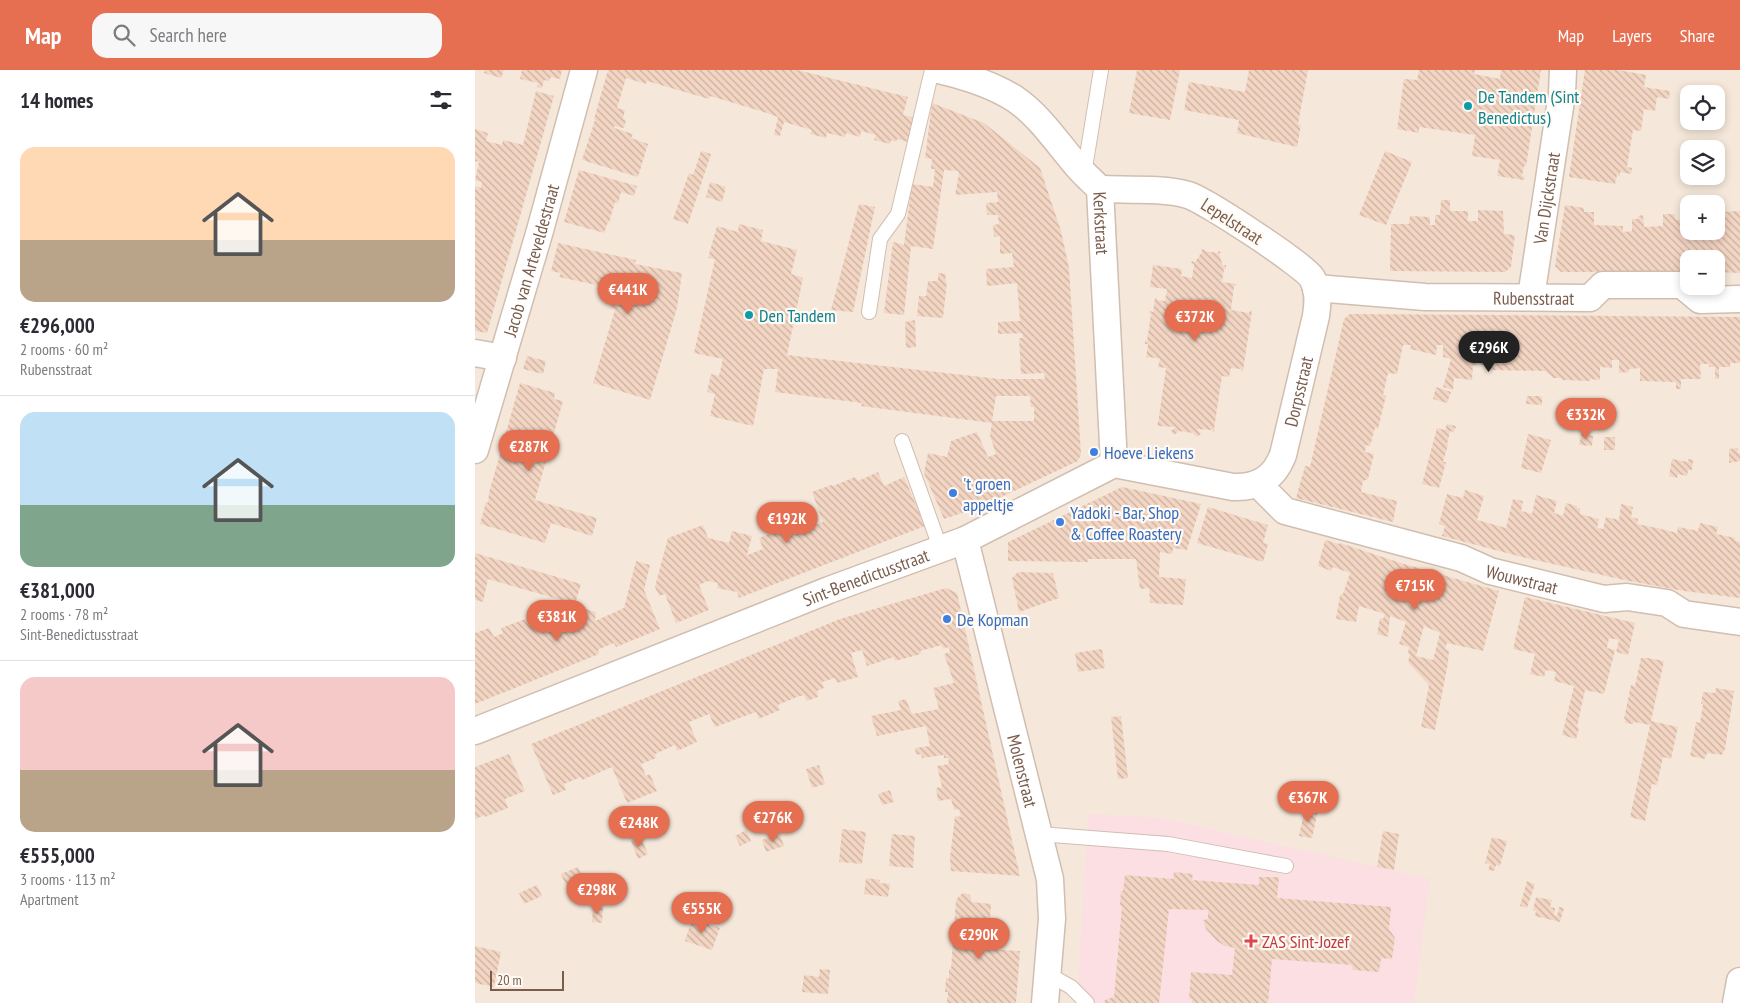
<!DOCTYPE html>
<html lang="en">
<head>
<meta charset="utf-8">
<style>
  :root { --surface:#fff; --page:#f7f7f7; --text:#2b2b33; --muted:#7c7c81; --line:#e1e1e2; --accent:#e76f51 }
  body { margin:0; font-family:"PT Sans Narrow",sans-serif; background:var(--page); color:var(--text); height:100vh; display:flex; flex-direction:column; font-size:19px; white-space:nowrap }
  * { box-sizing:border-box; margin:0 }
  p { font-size:16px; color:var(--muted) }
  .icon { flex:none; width:28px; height:28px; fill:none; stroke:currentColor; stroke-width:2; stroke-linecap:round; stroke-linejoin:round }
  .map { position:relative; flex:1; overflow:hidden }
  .drawer { display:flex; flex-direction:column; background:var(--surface); width:475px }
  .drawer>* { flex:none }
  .tools { position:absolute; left:1205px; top:15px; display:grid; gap:10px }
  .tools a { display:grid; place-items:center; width:45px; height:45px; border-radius:10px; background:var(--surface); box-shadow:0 2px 8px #0003; font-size:25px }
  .scale { position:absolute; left:15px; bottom:12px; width:74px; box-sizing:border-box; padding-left:5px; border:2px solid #7a5c4d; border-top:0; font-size:14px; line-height:18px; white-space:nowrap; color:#7a5c4d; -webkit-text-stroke:4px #fffaf3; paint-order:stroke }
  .price { position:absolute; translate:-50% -42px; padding:0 11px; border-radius:18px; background:var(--accent); color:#fff; font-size:16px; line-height:32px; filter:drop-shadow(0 1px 2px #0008) }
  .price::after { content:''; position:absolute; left:50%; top:30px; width:15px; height:11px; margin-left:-8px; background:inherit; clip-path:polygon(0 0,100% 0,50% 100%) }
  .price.current { background:#222; color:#fff }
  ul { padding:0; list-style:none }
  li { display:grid; align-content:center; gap:10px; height:265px; padding:0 20px }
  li+li { border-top:1px solid var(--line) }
  li span { display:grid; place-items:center; height:155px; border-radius:15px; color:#555 }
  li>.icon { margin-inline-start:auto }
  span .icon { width:90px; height:90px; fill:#fffc; stroke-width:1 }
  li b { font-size:21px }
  h2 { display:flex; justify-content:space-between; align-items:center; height:60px; padding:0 20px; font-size:21px }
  header { display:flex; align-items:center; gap:30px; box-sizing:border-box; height:70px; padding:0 25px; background:var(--accent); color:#fff }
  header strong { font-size:24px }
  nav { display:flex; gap:28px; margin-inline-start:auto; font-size:18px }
  .search { width:350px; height:45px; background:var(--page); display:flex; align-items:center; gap:12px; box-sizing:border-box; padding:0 18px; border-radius:15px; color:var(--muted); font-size:19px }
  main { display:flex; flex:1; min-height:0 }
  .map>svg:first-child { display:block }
</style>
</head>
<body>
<header>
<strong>Map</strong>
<div class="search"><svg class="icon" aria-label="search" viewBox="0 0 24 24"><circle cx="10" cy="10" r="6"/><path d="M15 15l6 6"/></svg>Search here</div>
<nav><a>Map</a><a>Layers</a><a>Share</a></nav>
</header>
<main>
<section class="drawer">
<h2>14 homes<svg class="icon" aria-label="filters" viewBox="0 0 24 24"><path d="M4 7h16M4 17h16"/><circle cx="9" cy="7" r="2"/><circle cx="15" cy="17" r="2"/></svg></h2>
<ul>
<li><span style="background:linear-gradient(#ffd9b3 60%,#b9a48a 0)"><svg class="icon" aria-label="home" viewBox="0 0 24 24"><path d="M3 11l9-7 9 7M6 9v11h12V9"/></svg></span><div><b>€296,000</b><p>2 rooms · 60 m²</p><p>Rubensstraat</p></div></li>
<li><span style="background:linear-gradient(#bfe0f5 60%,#7fa58c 0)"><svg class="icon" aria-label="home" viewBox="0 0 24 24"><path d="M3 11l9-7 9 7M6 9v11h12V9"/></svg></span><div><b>€381,000</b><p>2 rooms · 78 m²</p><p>Sint-Benedictusstraat</p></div></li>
<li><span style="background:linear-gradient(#f6c9c9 60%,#b9a48a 0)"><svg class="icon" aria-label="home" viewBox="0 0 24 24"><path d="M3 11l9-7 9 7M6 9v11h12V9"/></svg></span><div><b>€555,000</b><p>3 rooms · 113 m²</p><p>Apartment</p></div></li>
</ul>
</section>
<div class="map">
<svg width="1265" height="933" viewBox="0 0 1265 933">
  <defs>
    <pattern id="building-back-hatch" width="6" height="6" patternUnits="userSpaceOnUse" patternTransform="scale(1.25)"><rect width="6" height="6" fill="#f3d5c3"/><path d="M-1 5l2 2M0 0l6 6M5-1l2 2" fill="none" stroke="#cab0a1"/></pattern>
  </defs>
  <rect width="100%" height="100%" fill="#fdf6ec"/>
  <path fill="#f5e8da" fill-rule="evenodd" d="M0,0H1265V933H0ZM1214,24H1241V51H1214ZM1214,79H1241V106H1214ZM1214,134H1241V161H1214ZM1214,189H1241V216H1214Z"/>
  <path fill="#fbdfe3" d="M613,744L686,748L955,809L939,933H602Z"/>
  <path fill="url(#building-back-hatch)" fill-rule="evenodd" d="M10,0H29L26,8L9,3Z
    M47,0H87L85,9L76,7L74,11L69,10L67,18L62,17L63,13L45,9Z
    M133,0H322L433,27L428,45L440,48L433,72L422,69L421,72L416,70L415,74L399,70L401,65L386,61L385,67L371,63L370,67L352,63L351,68L335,64L337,60L309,52L305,66L299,65L303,47L292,43L235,26L234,29L172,11L171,14L151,8L142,38L150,40L148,49L151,50L149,58L139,56V58L158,64L156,68L173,74L163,107L107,90L120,50L119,49Z
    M662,0H705L695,50L654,43Z
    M774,0H833L823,54L826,55L822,77L762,63L764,50L709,40L714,12L770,22Z
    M944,0H1000L999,4L1025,9L1026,0H1066L1051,96H1049L1047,106L1050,107L1049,110L1022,106L1025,90L997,86L1000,65L944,57V63L922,59L929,9L942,10Z
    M1110,0H1143L1171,5L1169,17L1195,21L1194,29L1182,27L1180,41L1169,39L1166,61L1158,60L1152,97L1157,98L1156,104L1145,102V106L1142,105L1140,114L1094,107Z
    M61,21L79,26L12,263L0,261V116L6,118L7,112L0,110L4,92L0,91V59L13,63L11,71L27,75L28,70L48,75Z
    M457,33L509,53L565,98L586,161L594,198L606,384L603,391L505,437L469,449L449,403L453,383L472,387L476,371L502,362L513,387L521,384L515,366L517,353L386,336L387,333L300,322L303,299H289L278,356L235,346L240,324L232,322L236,304L244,306L248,289L219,283L240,189L233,188L242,156L263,162L264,154L288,160L286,171L322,180L316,204L328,208L312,285L524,309H570L569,303L546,304L544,268H548L547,263L523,264V252L545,251L542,213L512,216L511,199L539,197L537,183L525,184V166L519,167L518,155L524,154L523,145H512L511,133L523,132L522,122L480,125L484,104L483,101L469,100L458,179L436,176L429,245L409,243L418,172L429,175L437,114L458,117L460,99H456L457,89L450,88ZM521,326H555L556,337H559V351H517Z
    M226,81L236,84L213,154L198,149L214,103L218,105Z
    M910,81L937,92L911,155L884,145Z
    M104,100L162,116L159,126L146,122L143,133L140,132L134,153L133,152L129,163L89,152Z
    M235,112L251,117L247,132L231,127Z
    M966,130H975V141H993V151H1003V140L1028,141L1029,164L1040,165L1036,197L1030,202L915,201L916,154H934L935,146L955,147V155H960V145H965Z
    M384,134L400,137L378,242L356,240Z
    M1090,135L1109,138V142H1119V155L1148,156V162L1157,161V149H1164L1163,146L1168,145L1169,157L1188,156V144H1200V149L1208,151V147L1214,146V161H1241V147H1246V142L1265,141V203L1241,202V189H1214V202H1086L1080,196Z
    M83,173L161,190L160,194L207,203L202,238L175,330L118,313L140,240L135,238L140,219L84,207L86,203L76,201Z
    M729,179L730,181L742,183L744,181L746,182L744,184L748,196L751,195V198L749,199L747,212L761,214V216H759L756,240L774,243L775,241H777L768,301H766V299L756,298L754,307L747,306L739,359L740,361L738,362L737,360L722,359L726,364L722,367L718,363L704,361L699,365L696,361L701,357L683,356L682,354L683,353L691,298L683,297L685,289L674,287L673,288H671L673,274H670V271H672L676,244H674L675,241L678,242L680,228H682V230L690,231L692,219L675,217L678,195L707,199L706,206L717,208L719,194L716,193L717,191L720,192L727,182L726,180Z
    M463,203L471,204L470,212L472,211L468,248L442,246L444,226H451L453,211H463Z
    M875,244L1265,247V293H1255V297H1244V309H1240V297H1234V294H1225L1226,309H1206V319H1201V312L1165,311V298L1154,299V302L1144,303V290H1137V298L1125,297V310L1115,309V311L1087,310V308H1078L1070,301L1015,300V295H998L997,310L979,308L978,320L968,317L976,289L968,287V275H962L961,285L935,279L936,275H928L922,304L913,303L908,325L911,326L903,359L900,358L895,376L891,375L890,382L899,384L893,409L888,411L886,422L922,431L918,452L821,428L830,396L835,397L869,249Z
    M440,250L441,277L431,278L430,252Z
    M52,286L71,291L68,304L48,299Z
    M45,313L80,323L79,329L88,331L60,430L122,448L117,466L76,453L70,473L5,454L11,432L13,433L14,423Z
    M961,317L976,322L972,333L958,329Z
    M1052,326H1067V335L1051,334Z
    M972,354L981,356L979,362L975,361L972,374L973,375L968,392H971L964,418L947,414L962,358L970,360Z
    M1053,364L1076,370L1066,403L1046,398Z
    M1106,364L1118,366L1117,376L1104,375Z
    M1129,367H1140V380H1129Z
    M1263,378V383H1265V391L1254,393V379Z
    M1197,389L1213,392V389L1218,390L1217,400H1213L1212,406L1203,404L1202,408L1194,406Z
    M403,402L409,416L429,407L450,456L264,528L262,522L242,518L243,513L233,511L224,515L234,540L201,553L190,524L184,526L180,517L193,468L228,455L233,468L254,473L257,461L277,466L272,485L288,479L284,468L297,463L296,458L303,455L299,444L319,436L329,459L348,452L337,422L356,415L358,416L380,407L383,411Z
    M647,417L726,434L712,480L698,478L697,484L685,482L684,507L711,509L708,535L675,533L674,518L665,519L661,489H613V492L533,491V472Z
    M990,420L1009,426L1002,450L1031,458L1038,429L1048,431L1046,441L1057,444L1061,425L1082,431L1079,443L1088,446L1091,433L1102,436V438H1105V444L1124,449L1122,458L1128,459L1131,447L1144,450L1146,434L1158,437L1156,447L1163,449L1162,454L1182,458L1202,463L1203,457L1223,461L1225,453L1243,457L1241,464L1260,468V471L1265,472V528L1209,521L1149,510L1047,487L967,466L970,456L964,454L972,424L988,428Z
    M733,437L793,455L788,473L793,474L788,492L722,473Z
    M850,470L864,474L865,473L929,494L1024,521L1008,581L972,573L970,579L974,580L973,593L960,660L946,657L954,615L933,592L935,584H933L934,577L924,574L931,552L915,546L913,567L902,564L905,548L908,549L910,544L884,536L881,552L861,549L865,525L868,524L875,503L858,497L856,501L843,496ZM949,556L965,563L958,590L941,586Z
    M0,483L106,514L100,534L13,509L8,532L0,530Z
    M161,491L175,495L169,520L185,559L141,577L139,573L129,577L123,580L124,584L0,634V563L14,558L19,567L28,563L26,558L53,548L55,552L82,541L85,550L97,546V557L111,552L110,539L121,542L120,551L149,538Z
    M543,502L578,503L584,528L544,542L537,508Z
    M471,518L482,523L545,806L476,801L475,788L480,746L486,747L484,739L479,740L476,729L463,731L461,718L467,717L462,696L474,694L473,688H469V685L447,688L446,684L441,685L440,678L455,676L451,656L402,666L396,646L426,640L423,631L431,629L437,644L464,639L458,618L479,613L469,584L475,582L474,577L468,579L467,575L445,581L446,584L420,591L419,587L392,596L387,580L376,583L383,607L362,613L360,608L347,612L349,618L342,621L343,627L332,631L329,625L322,627L303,635L305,640L284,649L281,642L240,657L234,644L214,652L222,672L202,681L200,675L180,684L181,688L166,694L171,706L175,704L182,721L152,733L137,697L107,710L106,707L89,714L91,720L78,725L56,674L365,549Z
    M1050,527L1160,553L1153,585L1141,582L1144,570L1134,568L1132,578L1140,580L1129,624L1110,620L1102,657L1104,658L1101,669L1087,665L1099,616L1079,611L1081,602L1071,600L1069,607L1055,604L1060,584L1038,579Z
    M627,579L630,598L603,602L600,583Z
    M1166,588H1173L1189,591L1176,651L1203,657L1196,689L1188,687L1182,715L1177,714L1170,751L1155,747L1175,655L1159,652L1158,654L1150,653V650L1149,649L1156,615L1160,616Z
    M1241,618L1259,621L1250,679L1247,685L1232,683L1230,689L1215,686L1221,652L1225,653L1228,634H1226L1228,622L1240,623Z
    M646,646L653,708L643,709L636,647Z
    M34,684L50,721L30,729L33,738L10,747V745L0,749V697Z
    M344,695L350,714L337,718L331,699Z
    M415,720L419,732L407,735L403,724Z
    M830,738L843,741L837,768L824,766Z
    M367,759L391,762L387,794L364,792Z
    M271,760L276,771L265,776L260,766Z
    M908,761L924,764L919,800L902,797Z
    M305,764L309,776L291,782L287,770Z
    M417,764L440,766L438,798L414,796Z
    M166,767L173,784L163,789L156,771Z
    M1017,767L1032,771L1025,796L1021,795L1019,801L1013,800L1015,794L1010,793Z
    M103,797L108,809L91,816L86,804Z
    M699,802L718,804L717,810L784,815V807H804L802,828L916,837L914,859L920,868L917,889L906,888L904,902L878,900L877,895L797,889L793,933H717V929H714L716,902L757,905L760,878L750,876L742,871L731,859L728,850L733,849V840L694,839L684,933H629L630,930L639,927L647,836H645L646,821H648L650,805L698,809Z
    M391,808L405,810V813L415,814L413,827L389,824Z
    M1052,811L1060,814L1052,838L1045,836Z
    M62,815L67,826L49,834L44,823Z
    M489,823L495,825L497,832L516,834L513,879L545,881L541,933H472L473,922H470L471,908L474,909V899H476L481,830L485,825Z
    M1061,827L1077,830L1075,837L1080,838L1079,845L1082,846L1084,837L1089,838L1085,852L1060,846L1061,841L1058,840Z
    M118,837L128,838L127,853L117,852Z
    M217,849L245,858L237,880L210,871Z
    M0,876L26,882L19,917L0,913Z
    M345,899L355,900L353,924L327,922L329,905L344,907Z"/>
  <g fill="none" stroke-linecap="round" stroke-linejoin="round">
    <defs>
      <path id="service" d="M609,104L626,0
        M394,242L405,169L423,144L457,0
        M427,371L466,480
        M564,764L693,774L811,796
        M573,904L596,917L612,933"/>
      <g id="minor">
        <path id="s1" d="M464,0C490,6 517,14 540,29C565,46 583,74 603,97C610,105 618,112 625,119L639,394"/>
        <path id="s2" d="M841,218L950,227L1115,228L1128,215H1207L1225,230L1265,229"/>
        <path id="s3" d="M1056,227L1087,24L1088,0"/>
        <path d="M0,283L28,288"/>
        <path id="s4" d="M0,380L64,164L109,0"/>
        <path id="s5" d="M783,414L810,441L986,488L1015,501L1129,529L1152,527L1192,533L1209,544L1265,552"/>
        <path id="s6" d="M490,470L575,809L577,849L570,933"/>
        <path id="s7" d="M0,661L354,520L490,470L639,394L758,417C783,418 799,408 808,385L841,246C843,233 844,220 837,208C829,195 730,130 713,125C690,118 651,120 625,119"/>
        <path d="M1261,933L1265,911"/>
      </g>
    </defs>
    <use href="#service" stroke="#d1beb0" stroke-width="16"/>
    <use href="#minor" stroke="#d1beb0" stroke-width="29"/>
    <use href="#service" stroke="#fff" stroke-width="14"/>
    <use href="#minor" stroke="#fff" stroke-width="26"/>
  </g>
  <g fill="#0f9aa8" stroke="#fffaf3" stroke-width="2">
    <circle cx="993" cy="36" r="5"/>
    <circle cx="274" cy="245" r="5"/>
  </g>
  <g fill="#3f7fe0" stroke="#fffaf3" stroke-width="2">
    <circle cx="619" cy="382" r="5"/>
    <circle cx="478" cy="423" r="5"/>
    <circle cx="585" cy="452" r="5"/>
    <circle cx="472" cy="549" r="5"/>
  </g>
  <path fill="#e0444e" stroke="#fffaf3" stroke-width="2" d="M773.5 863.5h5v5h5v5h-5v5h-5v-5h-5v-5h5z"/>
  <g text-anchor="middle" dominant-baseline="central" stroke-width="4.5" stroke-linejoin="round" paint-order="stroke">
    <g font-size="18" fill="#0d838f" stroke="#fffaf3" text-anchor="start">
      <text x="1003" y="26">De Tandem (Sint<tspan x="1003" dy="21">Benedictus)</tspan></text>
      <text x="284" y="245">Den Tandem</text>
    </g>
    <g font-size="18" fill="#7a5c4d" stroke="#fffaf3">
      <text stroke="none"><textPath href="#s3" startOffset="100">Van Dijckstraat</textPath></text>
      <text transform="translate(757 151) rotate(33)">Lepelstraat</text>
      <text stroke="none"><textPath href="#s1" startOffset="240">Kerkstraat</textPath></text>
      <text stroke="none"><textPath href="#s4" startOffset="198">Jacob van Arteveldestraat</textPath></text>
      <text stroke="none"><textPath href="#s2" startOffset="218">Rubensstraat</textPath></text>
      <text stroke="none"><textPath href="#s7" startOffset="944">Dorpsstraat</textPath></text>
      <text stroke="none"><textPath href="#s7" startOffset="420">Sint-Benedictusstraat</textPath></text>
      <text stroke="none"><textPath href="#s5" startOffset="285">Wouwstraat</textPath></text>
      <text stroke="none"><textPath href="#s6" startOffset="238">Molenstraat</textPath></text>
    </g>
    <g font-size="18" fill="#366cbe" stroke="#fffaf3" text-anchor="start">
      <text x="629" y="382">Hoeve Liekens</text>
      <text x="488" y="413">'t groen<tspan x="488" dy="21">appeltje</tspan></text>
      <text x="595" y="442">Yadoki - Bar, Shop<tspan x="595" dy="21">&amp; Coffee Roastery</tspan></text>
      <text x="482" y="549">De Kopman</text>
    </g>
    <g font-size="18" fill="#be3a42" stroke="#fffaf3" text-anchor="start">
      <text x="787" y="871">ZAS Sint-Jozef</text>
    </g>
  </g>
</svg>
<div class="tools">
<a><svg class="icon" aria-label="locate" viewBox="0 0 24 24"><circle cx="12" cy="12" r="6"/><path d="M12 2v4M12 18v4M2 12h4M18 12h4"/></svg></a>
<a><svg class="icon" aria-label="layers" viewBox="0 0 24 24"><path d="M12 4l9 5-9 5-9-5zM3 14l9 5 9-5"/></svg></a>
<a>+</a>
<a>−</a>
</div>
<div class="scale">20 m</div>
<b class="price" style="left:153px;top:245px">€441K</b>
<b class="price" style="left:720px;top:272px">€372K</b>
<b class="price current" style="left:1014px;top:303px">€296K</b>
<b class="price" style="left:1111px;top:370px">€332K</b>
<b class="price" style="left:54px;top:402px">€287K</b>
<b class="price" style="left:312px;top:474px">€192K</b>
<b class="price" style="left:940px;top:541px">€715K</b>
<b class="price" style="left:82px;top:572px">€381K</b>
<b class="price" style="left:833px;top:753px">€367K</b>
<b class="price" style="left:298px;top:773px">€276K</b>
<b class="price" style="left:164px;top:778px">€248K</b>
<b class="price" style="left:122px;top:845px">€298K</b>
<b class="price" style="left:227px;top:864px">€555K</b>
<b class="price" style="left:504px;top:890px">€290K</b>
</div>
</main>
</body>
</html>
